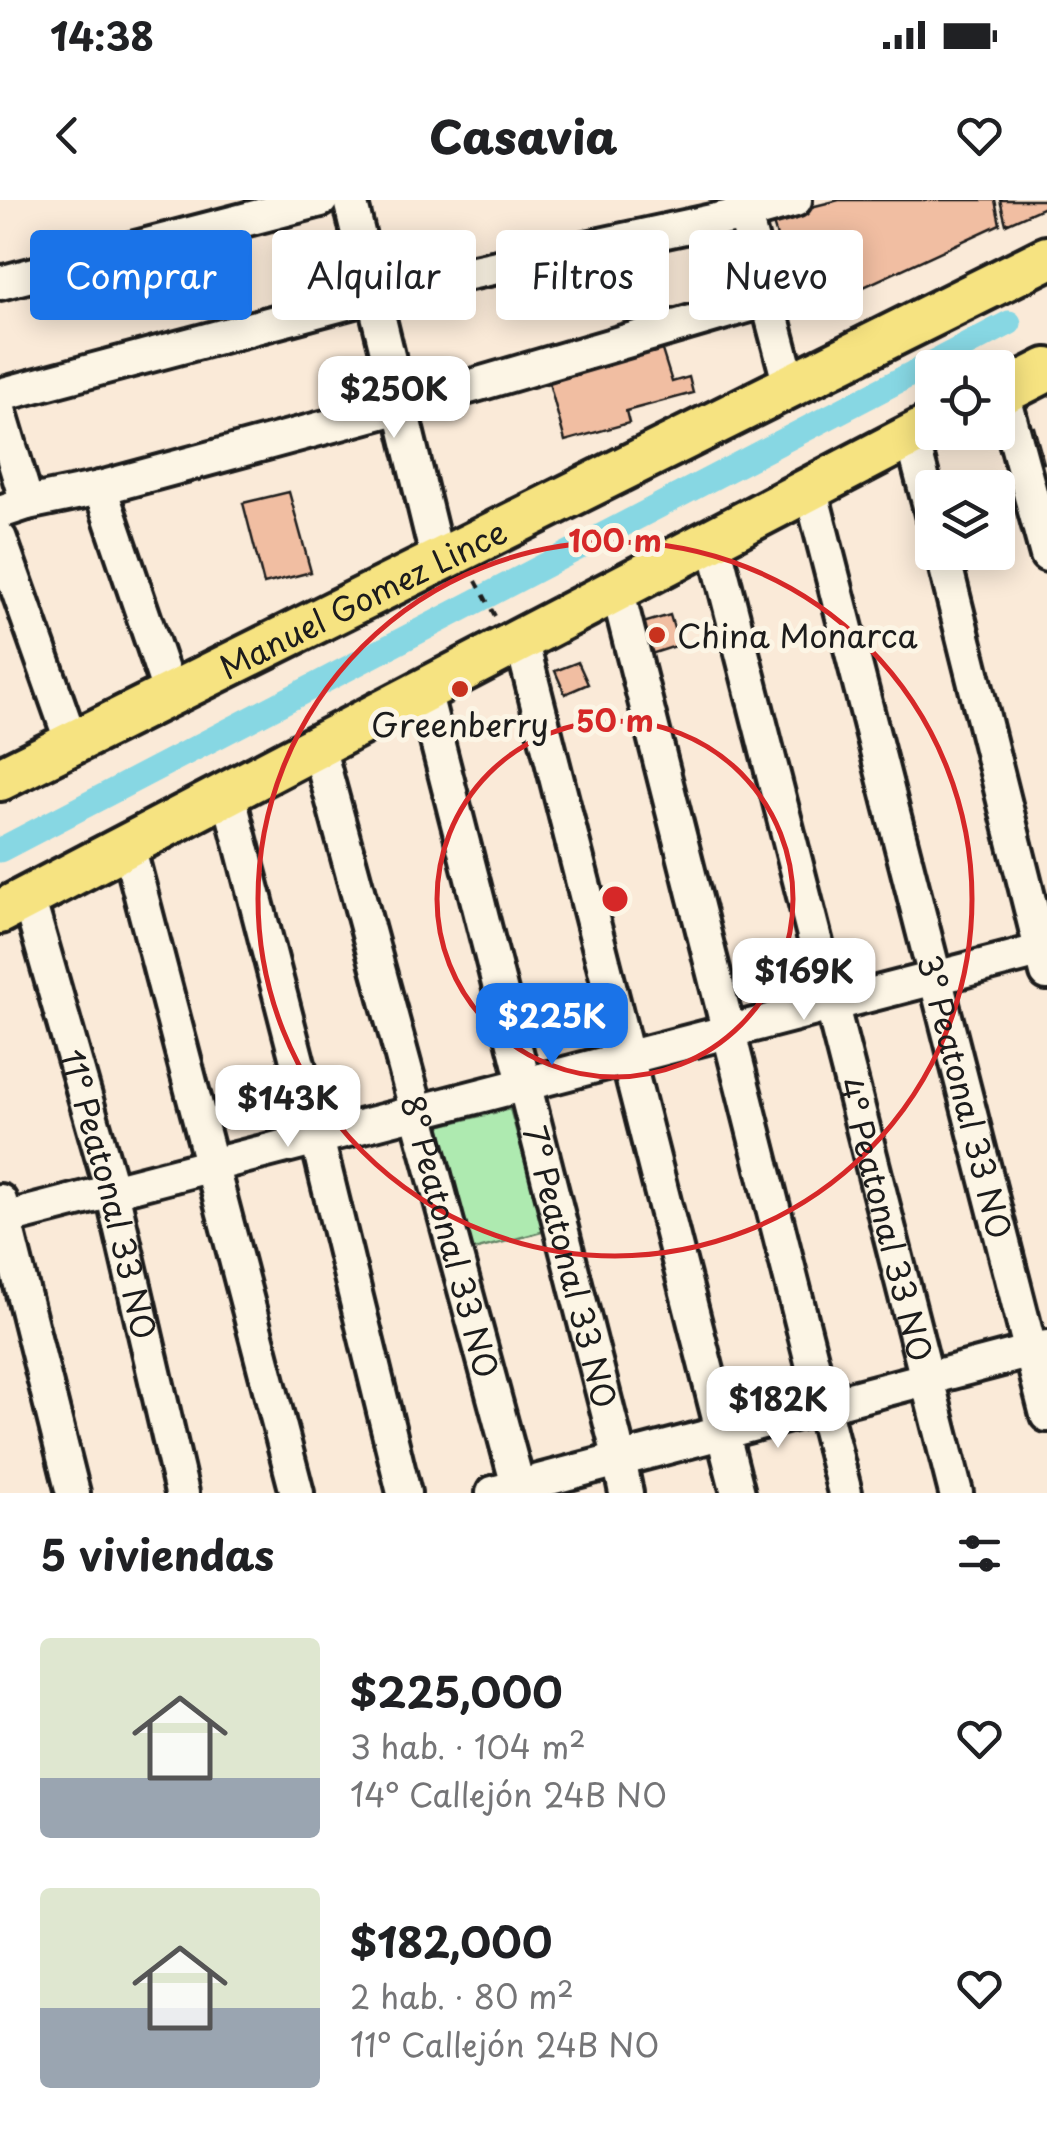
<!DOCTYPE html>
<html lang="es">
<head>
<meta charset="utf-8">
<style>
  :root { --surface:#fff; --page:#f6f6f6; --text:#202124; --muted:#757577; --accent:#1a73e8 }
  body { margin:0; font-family:"Playpen Sans",sans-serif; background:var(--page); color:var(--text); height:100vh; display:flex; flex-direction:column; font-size:38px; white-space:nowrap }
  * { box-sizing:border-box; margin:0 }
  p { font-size:32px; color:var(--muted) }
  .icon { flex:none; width:55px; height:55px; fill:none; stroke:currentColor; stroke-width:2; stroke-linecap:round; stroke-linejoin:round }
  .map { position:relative; height:1293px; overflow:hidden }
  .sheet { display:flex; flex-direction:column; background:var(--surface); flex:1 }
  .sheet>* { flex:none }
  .top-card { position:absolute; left:30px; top:30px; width:988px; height:90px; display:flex; gap:20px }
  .buttons { position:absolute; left:915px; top:150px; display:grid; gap:20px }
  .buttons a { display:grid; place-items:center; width:100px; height:100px; border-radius:10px; background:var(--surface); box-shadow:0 5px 25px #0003; font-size:50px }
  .price { position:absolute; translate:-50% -85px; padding:0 22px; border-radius:20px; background:#fff; color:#222; font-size:32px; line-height:65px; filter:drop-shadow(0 2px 5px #0008) }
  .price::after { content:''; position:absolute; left:50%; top:60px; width:30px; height:22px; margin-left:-15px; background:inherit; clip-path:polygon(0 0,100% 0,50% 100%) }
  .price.on { background:var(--accent); color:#fff }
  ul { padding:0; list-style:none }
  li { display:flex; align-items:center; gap:30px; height:250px; padding:0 40px }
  li span { display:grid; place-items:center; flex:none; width:280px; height:200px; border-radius:10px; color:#555 }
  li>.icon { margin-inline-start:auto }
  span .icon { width:120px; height:120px; fill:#fffc; stroke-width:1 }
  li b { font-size:42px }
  h2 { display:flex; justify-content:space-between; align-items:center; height:120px; padding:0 40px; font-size:42px }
  .chip { padding:0 35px; border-radius:10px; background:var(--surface); box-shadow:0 5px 25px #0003; font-size:35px; line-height:90px }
  .chip.on { background:var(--accent); color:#fff }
  .status { display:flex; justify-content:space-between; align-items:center; height:70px; padding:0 50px; background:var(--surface); direction:ltr }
  .status svg { height:28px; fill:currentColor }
  header { display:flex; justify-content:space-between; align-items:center; height:130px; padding:0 40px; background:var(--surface); font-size:45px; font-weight:800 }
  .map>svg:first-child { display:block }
</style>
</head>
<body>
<div class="status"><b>14:38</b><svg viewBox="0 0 49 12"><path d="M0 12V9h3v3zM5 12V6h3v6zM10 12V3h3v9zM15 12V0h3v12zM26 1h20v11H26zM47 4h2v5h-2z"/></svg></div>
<header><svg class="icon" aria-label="back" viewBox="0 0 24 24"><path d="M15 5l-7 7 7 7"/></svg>Casavia<svg class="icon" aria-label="heart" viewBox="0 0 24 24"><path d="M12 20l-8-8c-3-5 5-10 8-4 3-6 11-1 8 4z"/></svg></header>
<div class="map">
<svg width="1047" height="1293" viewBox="0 0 1047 1293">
  <rect width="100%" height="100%" fill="#faead8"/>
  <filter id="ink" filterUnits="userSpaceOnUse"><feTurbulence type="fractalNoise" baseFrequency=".01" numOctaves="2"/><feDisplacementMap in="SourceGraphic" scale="20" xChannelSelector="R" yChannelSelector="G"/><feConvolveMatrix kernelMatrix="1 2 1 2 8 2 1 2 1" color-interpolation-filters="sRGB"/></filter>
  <g filter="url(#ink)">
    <path fill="#aeeab0" stroke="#658366" stroke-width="2.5" d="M510,909L545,1031L463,1053L430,928Z"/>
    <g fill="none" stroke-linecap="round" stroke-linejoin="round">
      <path stroke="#87d7e3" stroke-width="25" d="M0,650L1009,123"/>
    </g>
    <path fill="#f1bea2" stroke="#1c1c1c" stroke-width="2.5" d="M839,0H995L1000,24L801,116L771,17Z
      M1000,0H1047V6L1006,24Z
      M661,147L672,182L689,177L693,193L626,211L629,223L565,241L548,179Z
      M1034,227L1044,263L1029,267L1019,231Z
      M289,292L311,372L264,384L243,303Z
      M670,415L679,445L645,456L636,425Z
      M578,462L588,484L565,494L555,471Z"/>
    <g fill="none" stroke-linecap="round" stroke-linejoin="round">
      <defs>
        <g id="minor">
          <path d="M350,0L438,361"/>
          <path d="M741,0L790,186"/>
          <path d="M0,83L321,0"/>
          <path d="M1003,193L1047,355"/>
          <path d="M0,195L418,84L745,14L795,0"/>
          <path d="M0,213L27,303"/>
          <path d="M911,235L932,314"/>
          <path d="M100,288L170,494"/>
          <path id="s1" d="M810,288L1047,1215"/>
          <path d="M0,312L27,303L100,288L400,207L767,100"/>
          <path d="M0,339L72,543"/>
          <path id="s2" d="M713,339L956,1293"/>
          <path d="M942,352L1047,773"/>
          <path d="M617,389L845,1293"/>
          <path d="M521,439L738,1293"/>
          <path id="s3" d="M424,490L615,1240L626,1293"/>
          <path id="s4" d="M318,546L520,1293"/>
          <path d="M228,593L317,938L404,1293"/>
          <path d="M128,645L297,1293"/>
          <path id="s5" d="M28,697L112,991L182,1293"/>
          <path d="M0,1001L73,1293"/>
          <path d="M0,1020L1047,749"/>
          <path d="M493,1293L1047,1147"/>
        </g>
        <g id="major">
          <path d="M998,195L1047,170"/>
          <path id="s6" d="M0,579L1047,58"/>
          <path d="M0,712L932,225"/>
        </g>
      </defs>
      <use href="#minor" stroke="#1c1c1c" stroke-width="40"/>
      <use href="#major" stroke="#1c1c1c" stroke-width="50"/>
      <path stroke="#1c1c1c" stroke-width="4" stroke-dasharray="8 8" stroke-linecap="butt" d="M476,381L495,416"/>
      <use href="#minor" stroke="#fcf5e5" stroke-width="32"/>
      <use href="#major" stroke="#f6e381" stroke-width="42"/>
    </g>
  </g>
  <g fill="none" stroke="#d62828" stroke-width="5">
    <circle cx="615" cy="699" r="178"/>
    <circle cx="615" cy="699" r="357"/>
  </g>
  <g fill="#c8321e" stroke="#fcf5e5" stroke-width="4">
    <circle cx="657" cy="435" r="10"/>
    <circle cx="460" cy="489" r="10"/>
  </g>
  <g text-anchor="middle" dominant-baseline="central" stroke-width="10" stroke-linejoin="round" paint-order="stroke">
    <g font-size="32" fill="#1c1c1c" stroke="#fcf5e5">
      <text stroke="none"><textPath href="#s6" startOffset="405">Manuel Gomez Lince</textPath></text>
      <text stroke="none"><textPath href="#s1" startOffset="628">3° Peatonal 33 NO</textPath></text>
      <text stroke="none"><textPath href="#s5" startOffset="308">11° Peatonal 33 NO</textPath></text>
      <text stroke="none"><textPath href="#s2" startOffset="702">4° Peatonal 33 NO</textPath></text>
      <text stroke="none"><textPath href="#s4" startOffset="508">8° Peatonal 33 NO</textPath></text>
      <text stroke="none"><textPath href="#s3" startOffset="595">7° Peatonal 33 NO</textPath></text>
    </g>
    <g font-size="32" fill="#1c1c1c" stroke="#fcf5e5" text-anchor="start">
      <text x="677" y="435">China Monarca</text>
      <text x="460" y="524" text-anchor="middle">Greenberry</text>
    </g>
  </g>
  <circle cx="615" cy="699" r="15" fill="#d62828" stroke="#fcf5e5" stroke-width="5"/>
  <g font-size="30" text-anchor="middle" font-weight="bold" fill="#d62828" stroke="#fcf5e5" stroke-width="10" stroke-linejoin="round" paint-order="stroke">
    <text x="615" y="352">100 m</text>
    <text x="615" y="532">50 m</text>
  </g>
</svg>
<div class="buttons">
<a><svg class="icon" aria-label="locate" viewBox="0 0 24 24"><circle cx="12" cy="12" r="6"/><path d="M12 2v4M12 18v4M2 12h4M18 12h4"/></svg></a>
<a><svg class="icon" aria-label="layers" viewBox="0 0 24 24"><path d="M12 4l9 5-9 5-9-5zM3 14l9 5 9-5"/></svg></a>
</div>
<b class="price" style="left:394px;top:241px">$250K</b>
<b class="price" style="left:804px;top:823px">$169K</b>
<b class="price on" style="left:552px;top:868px">$225K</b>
<b class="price" style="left:288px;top:950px">$143K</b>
<b class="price" style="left:778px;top:1251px">$182K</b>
<div class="top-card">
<a class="chip on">Comprar</a>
<a class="chip">Alquilar</a>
<a class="chip">Filtros</a>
<a class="chip">Nuevo</a>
</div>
</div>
<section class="sheet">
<h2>5 viviendas<svg class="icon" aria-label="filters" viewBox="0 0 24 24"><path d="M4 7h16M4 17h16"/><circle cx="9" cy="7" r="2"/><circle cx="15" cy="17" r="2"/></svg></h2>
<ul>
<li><span style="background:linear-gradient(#dfe7d0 70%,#9aa5b1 0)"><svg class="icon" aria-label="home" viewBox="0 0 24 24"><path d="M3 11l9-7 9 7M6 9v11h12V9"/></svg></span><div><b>$225,000</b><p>3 hab. · 104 m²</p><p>14° Callejón 24B NO</p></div><svg class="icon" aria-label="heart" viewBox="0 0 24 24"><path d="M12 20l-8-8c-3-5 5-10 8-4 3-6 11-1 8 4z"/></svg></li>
<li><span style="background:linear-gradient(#dfe7d0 60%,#9aa5b1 0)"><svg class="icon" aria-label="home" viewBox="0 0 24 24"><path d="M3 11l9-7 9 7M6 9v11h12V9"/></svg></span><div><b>$182,000</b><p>2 hab. · 80 m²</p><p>11° Callejón 24B NO</p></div><svg class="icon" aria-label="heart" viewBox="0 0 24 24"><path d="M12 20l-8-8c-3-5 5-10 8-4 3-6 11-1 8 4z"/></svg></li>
</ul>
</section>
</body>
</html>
